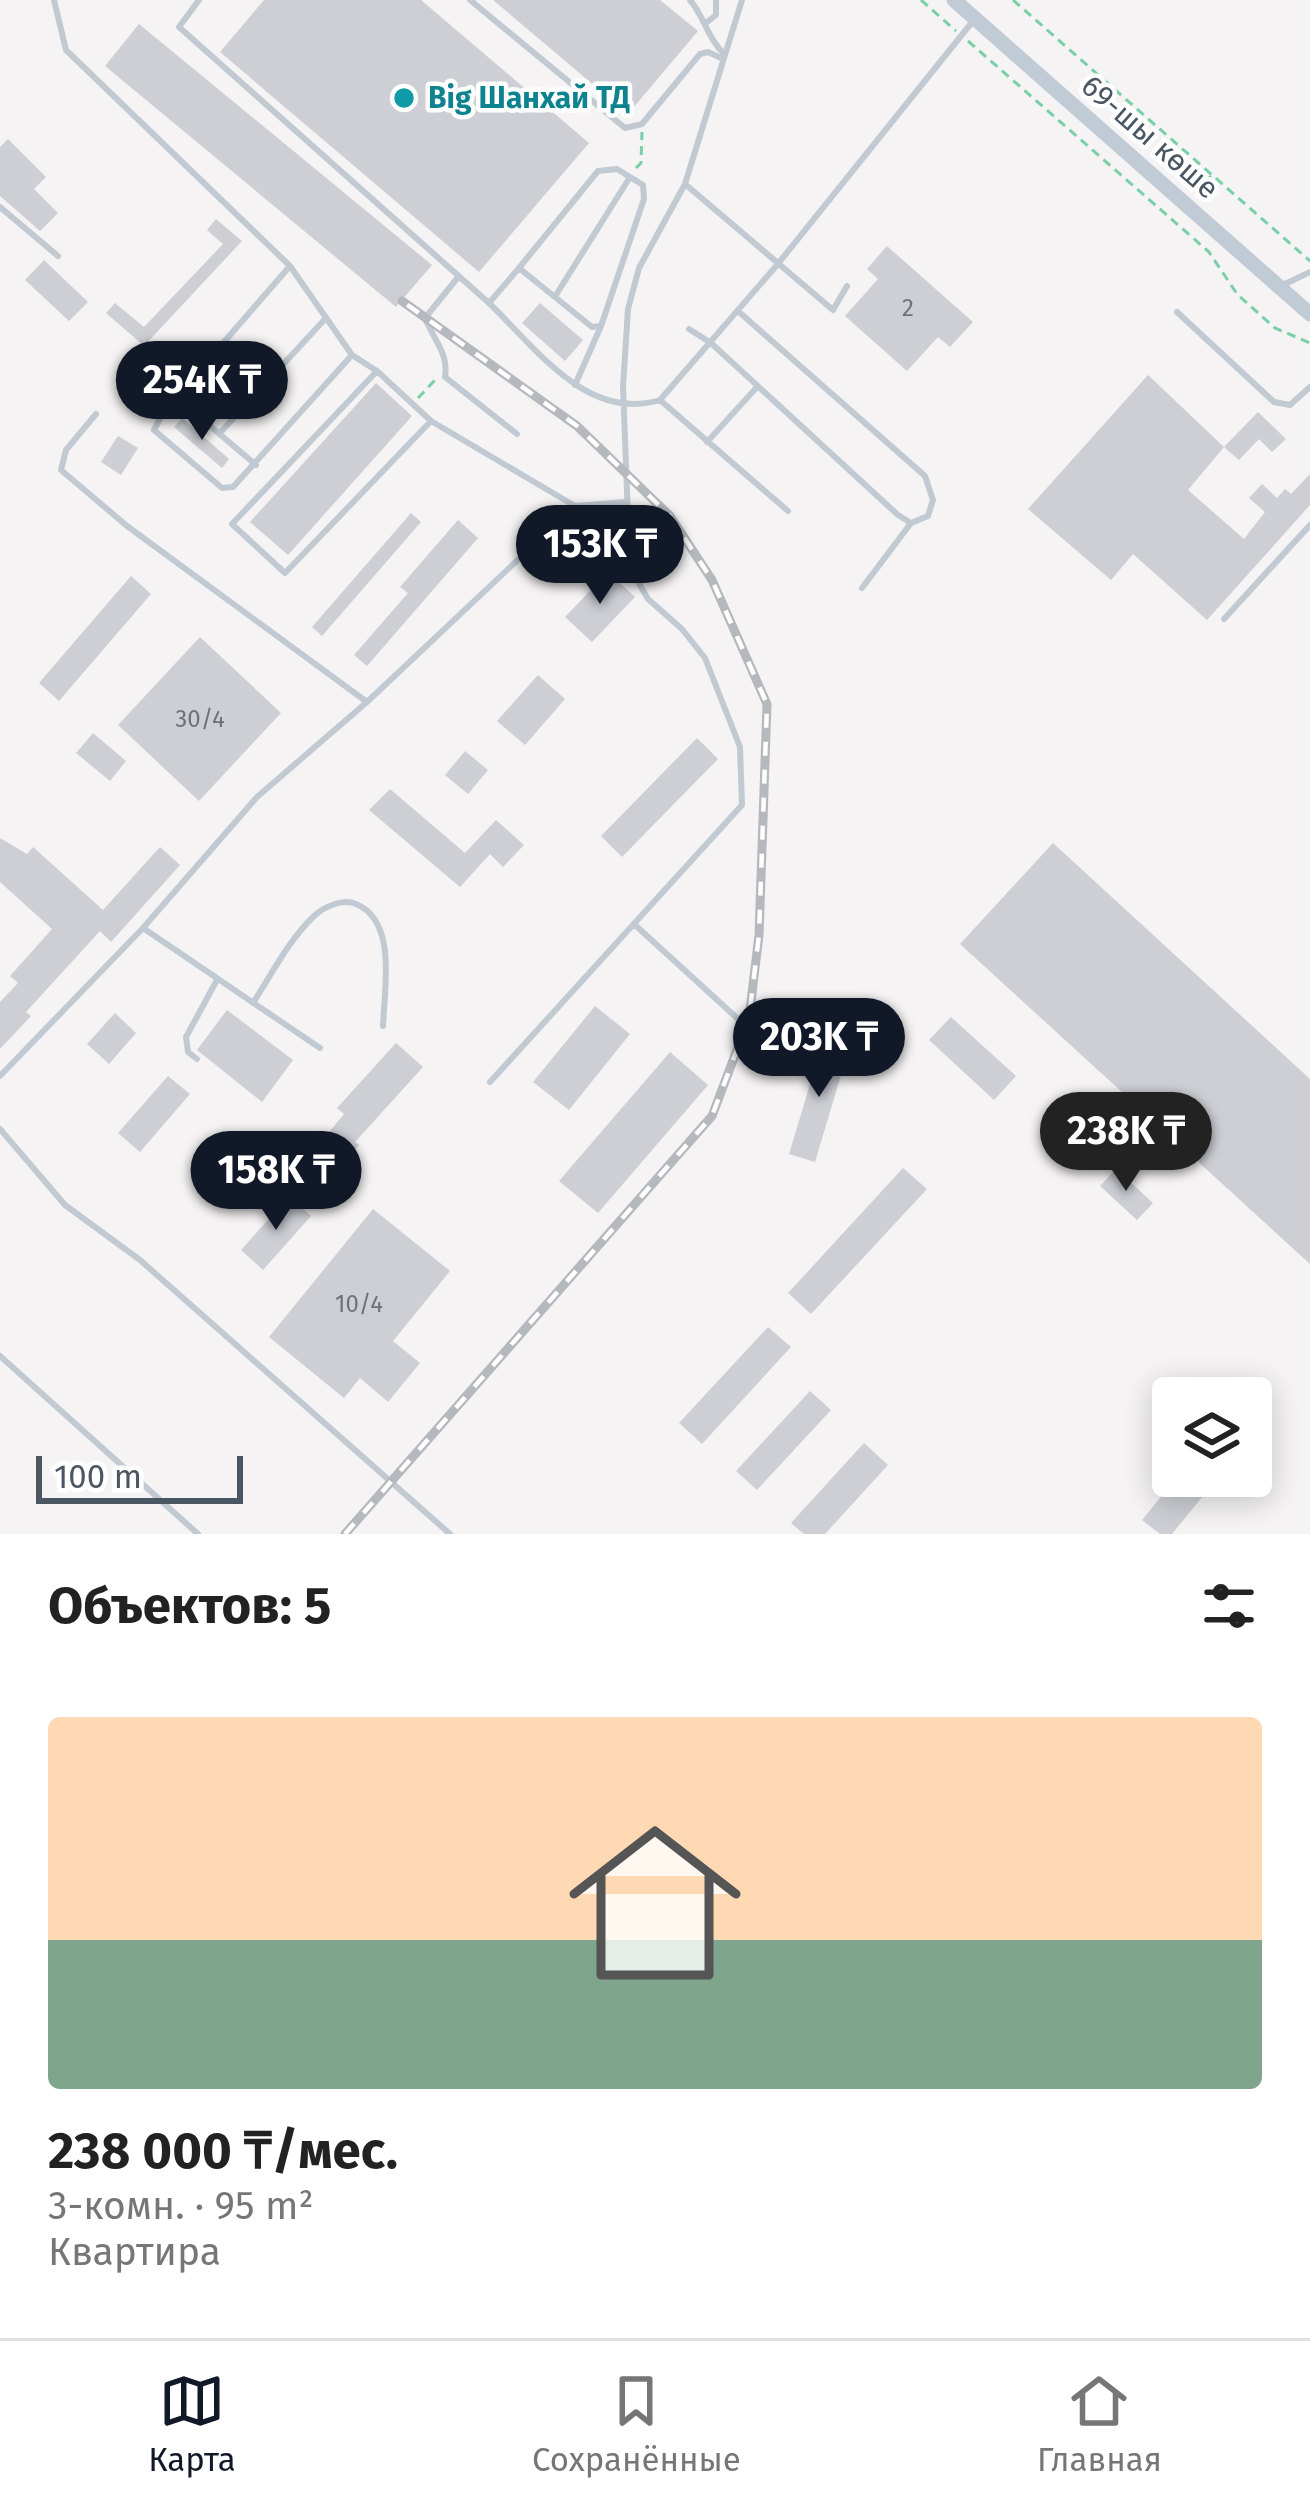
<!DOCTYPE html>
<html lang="ru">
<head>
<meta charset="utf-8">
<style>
  :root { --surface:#fff; --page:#f6f6f6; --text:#222; --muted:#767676; --line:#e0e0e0; --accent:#111827 }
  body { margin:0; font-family:"Fira Sans",sans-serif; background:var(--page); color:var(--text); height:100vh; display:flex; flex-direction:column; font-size:45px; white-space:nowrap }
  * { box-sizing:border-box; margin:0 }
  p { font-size:39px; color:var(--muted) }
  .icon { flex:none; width:66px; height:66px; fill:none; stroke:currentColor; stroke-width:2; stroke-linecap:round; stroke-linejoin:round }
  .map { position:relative; height:1534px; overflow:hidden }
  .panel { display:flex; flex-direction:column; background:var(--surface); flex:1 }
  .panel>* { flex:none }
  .controls { position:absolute; left:1152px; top:1377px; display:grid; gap:24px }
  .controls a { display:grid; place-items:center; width:120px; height:120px; border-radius:12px; background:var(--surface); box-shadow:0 6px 30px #0003; font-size:60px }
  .scale { position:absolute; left:36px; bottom:30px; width:207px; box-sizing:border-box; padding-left:12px; border:6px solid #4a5661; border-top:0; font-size:33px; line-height:42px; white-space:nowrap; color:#4a5661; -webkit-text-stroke:9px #fff; paint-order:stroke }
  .price { position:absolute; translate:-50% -102px; padding:0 27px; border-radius:42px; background:var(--accent); color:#fff; font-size:39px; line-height:78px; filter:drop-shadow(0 3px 6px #0008) }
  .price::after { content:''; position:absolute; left:50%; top:72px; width:36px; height:27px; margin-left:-18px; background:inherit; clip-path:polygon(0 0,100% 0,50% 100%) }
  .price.selected { background:#222; color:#fff }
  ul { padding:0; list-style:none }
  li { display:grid; align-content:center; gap:24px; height:636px; padding:0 48px }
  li+li { border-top:3px solid var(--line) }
  li span { display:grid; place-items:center; height:372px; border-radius:12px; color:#555 }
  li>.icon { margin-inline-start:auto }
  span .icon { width:216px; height:216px; fill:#fffc; stroke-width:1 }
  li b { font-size:51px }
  h2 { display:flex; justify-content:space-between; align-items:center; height:144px; padding:0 48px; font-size:51px }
  .menu { display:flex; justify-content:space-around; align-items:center; height:168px; border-top:3px solid var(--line); background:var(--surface); font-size:33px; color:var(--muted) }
  .menu a { display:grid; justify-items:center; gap:6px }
  .menu .selected { color:var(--accent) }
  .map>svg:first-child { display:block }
</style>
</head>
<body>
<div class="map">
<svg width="1310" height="1534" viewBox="0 0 1310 1534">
  <rect width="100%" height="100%" fill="#f5f3f3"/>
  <path fill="#cdcfd5" d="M264,0H421L589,143L479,272L220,52Z
    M493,0H660L698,31L628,114Z
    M139,24L432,265L396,307L105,66Z
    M8,139L46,177L34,189L58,213L40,231L0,196V147Z
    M216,219L242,241L144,346L106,313L115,303L144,327L223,244L207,230Z
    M887,246L973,322L950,347L938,337L907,371L845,316L878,279L867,269Z
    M44,260L88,302L69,321L25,280Z
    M540,303L583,340L565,361L522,323Z
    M1148,375L1224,447L1188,490L1244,539L1265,512L1249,498L1262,484L1277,498L1285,489L1291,494L1310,474V505L1207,620L1133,554L1111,580L1028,509Z
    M376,383L412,416L288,555L250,522Z
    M1258,412L1286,439L1272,452L1259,439L1239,460L1224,447Z
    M182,418L229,459L222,468L174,427Z
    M118,436L138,448L121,475L101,462Z
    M411,513L421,522L322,636L312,627Z
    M458,520L478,538L367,666L354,655L408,593L400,587Z
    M608,572L635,597L592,642L565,617Z
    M131,576L151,594L59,701L39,683Z
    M200,637L281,713L199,801L118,725Z
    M538,675L565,699L525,745L497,721Z
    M93,733L126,761L110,781L76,753Z
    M697,738L718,759L622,857L601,836Z
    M465,751L488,770L468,794L445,775Z
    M390,789L465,853L496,820L524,845L503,867L490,854L460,887L369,810Z
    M0,838L27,854L33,847L103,910L160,847L180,865L111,942L100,931L26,1012L31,1016L0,1049V1002L18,983L10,976L52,929L0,882Z
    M1053,843L1310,1079V1264L960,944Z
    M595,1006L630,1034L569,1110L533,1082Z
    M227,1010L293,1060L262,1102L197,1050Z
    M115,1013L136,1033L109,1064L87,1044Z
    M951,1017L1016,1076L994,1100L929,1040Z
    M824,1038L850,1045L815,1162L789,1154Z
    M396,1043L423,1067L355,1142L359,1145L318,1194L295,1174L344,1114L337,1108Z
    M670,1052L708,1085L598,1213L559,1181Z
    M168,1076L190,1094L140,1152L118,1133Z
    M234,1148L258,1169L237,1195L212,1175Z
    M903,1168L927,1189L811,1314L788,1293Z
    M1116,1169L1153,1203L1137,1220L1100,1186Z
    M289,1196L311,1216L263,1270L241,1250Z
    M373,1209L450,1271L393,1341L420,1363L388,1402L360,1378L344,1398L269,1337Z
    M768,1327L791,1347L702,1444L679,1423Z
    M810,1391L831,1410L757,1490L736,1471Z
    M864,1443L888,1465L825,1534H804L791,1523Z
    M1178,1476H1198L1211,1486L1172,1534H1160L1142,1520Z"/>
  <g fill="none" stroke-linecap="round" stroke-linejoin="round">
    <path stroke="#7ad0a6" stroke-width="3" stroke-dasharray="9 6" stroke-linecap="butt" d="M921,0L956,31
      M1013,0L1310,261
      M968,41L1209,252L1237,294L1275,328L1310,343
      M636,168L641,163L642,132
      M1197,191L1211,176
      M418,398L436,379"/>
    <path stroke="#c1cad2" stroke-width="6" d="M54,0L66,50L290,266L352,355L377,371
      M199,0L179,27L489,303L519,268L592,327L601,326L575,385
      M470,0L625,128L642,124L700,54L708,52L721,58
      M690,0C705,18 707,37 723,53
      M706,23L716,15V0
      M685,184L833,310L847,286
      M0,207L58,256
      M290,266L164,411L154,430L222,488L233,487L352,355
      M519,268L598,171L617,169L643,185L644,199L601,326
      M459,276L425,318C433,339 449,353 445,377L517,434
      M1281,286L1310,272
      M556,295L630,177
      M489,303C536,348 587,422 660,400L777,265L973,21
      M1177,312L1274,402L1290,405L1310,387
      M689,329L711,343L898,515L911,523L928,516L933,500L925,476L738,311
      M177,398L256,465
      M660,400L788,511
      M96,414L66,450L61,470L127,526L367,702
      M431,421L285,573L232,524L377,371L431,421L575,506
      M219,434L325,319
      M707,442L757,387
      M862,588L911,523
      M1224,619L1310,525
      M634,924L784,1061
      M143,928L320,1048
      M253,1003C271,975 289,940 313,917C323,907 343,898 356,904C398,921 384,991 383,1026
      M197,1059L188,1052L186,1037L217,980
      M0,1076L143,928L257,797L367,702L575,506L626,502
      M490,1082L742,805L740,747L705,658L682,629L648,599L630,568L623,387L628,309L639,268L685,184L742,0
      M0,1129L65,1205L140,1260L450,1534
      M0,1356L198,1534"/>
    <path stroke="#c1cbd6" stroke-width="15" d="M954,0L1310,314"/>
    <defs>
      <path id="rail" d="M345,1534L712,1116L749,1018L759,935L767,704L712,580L670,516L577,426L402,301"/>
    </defs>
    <use href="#rail" stroke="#b5b8bd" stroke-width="9"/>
    <use href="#rail" stroke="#fff" stroke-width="4.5" stroke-dasharray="14" stroke-linecap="butt"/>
  </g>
  <circle fill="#0f9aa8" stroke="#fff" stroke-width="4.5" cx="404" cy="98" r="12"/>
  <g text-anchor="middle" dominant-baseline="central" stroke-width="9" stroke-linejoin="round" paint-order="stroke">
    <g font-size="24" fill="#6b747e">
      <text x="908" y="308">2</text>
      <text x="200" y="719">30/4</text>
      <text x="359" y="1304">10/4</text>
    </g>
    <g font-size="30" font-weight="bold" fill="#0d838f" stroke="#fff" text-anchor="start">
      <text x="428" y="98">Big Шанхай ТД</text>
    </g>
    <g font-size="30" fill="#4a5661" stroke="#fff">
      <text transform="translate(1150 137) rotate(41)">69-шы көше</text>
    </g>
  </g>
</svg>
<div class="controls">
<a><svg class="icon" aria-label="layers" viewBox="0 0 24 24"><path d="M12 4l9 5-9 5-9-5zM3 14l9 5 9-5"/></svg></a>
</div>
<div class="scale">100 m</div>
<b class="price" style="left:202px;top:443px">254K ₸</b>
<b class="price" style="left:600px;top:607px">153K ₸</b>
<b class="price" style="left:819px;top:1100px">203K ₸</b>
<b class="price selected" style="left:1126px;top:1194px">238K ₸</b>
<b class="price" style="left:276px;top:1233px">158K ₸</b>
</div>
<section class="panel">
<h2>Объектов: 5<svg class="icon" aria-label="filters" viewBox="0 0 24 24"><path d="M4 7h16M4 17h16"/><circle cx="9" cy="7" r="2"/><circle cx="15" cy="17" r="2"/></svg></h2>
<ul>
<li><span style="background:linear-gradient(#ffd9b3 60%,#7fa58c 0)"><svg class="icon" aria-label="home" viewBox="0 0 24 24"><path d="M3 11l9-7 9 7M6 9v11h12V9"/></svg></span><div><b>238 000 ₸/мес.</b><p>3-комн. · 95 m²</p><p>Квартира</p></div></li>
</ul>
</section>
<nav class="menu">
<a class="selected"><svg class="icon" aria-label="map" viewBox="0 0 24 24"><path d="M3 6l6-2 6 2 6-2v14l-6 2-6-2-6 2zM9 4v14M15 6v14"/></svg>Карта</a>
<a><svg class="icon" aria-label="saved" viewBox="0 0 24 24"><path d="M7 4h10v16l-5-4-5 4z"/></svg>Сохранённые</a>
<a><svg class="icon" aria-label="home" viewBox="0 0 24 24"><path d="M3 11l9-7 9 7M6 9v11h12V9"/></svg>Главная</a>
</nav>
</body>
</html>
